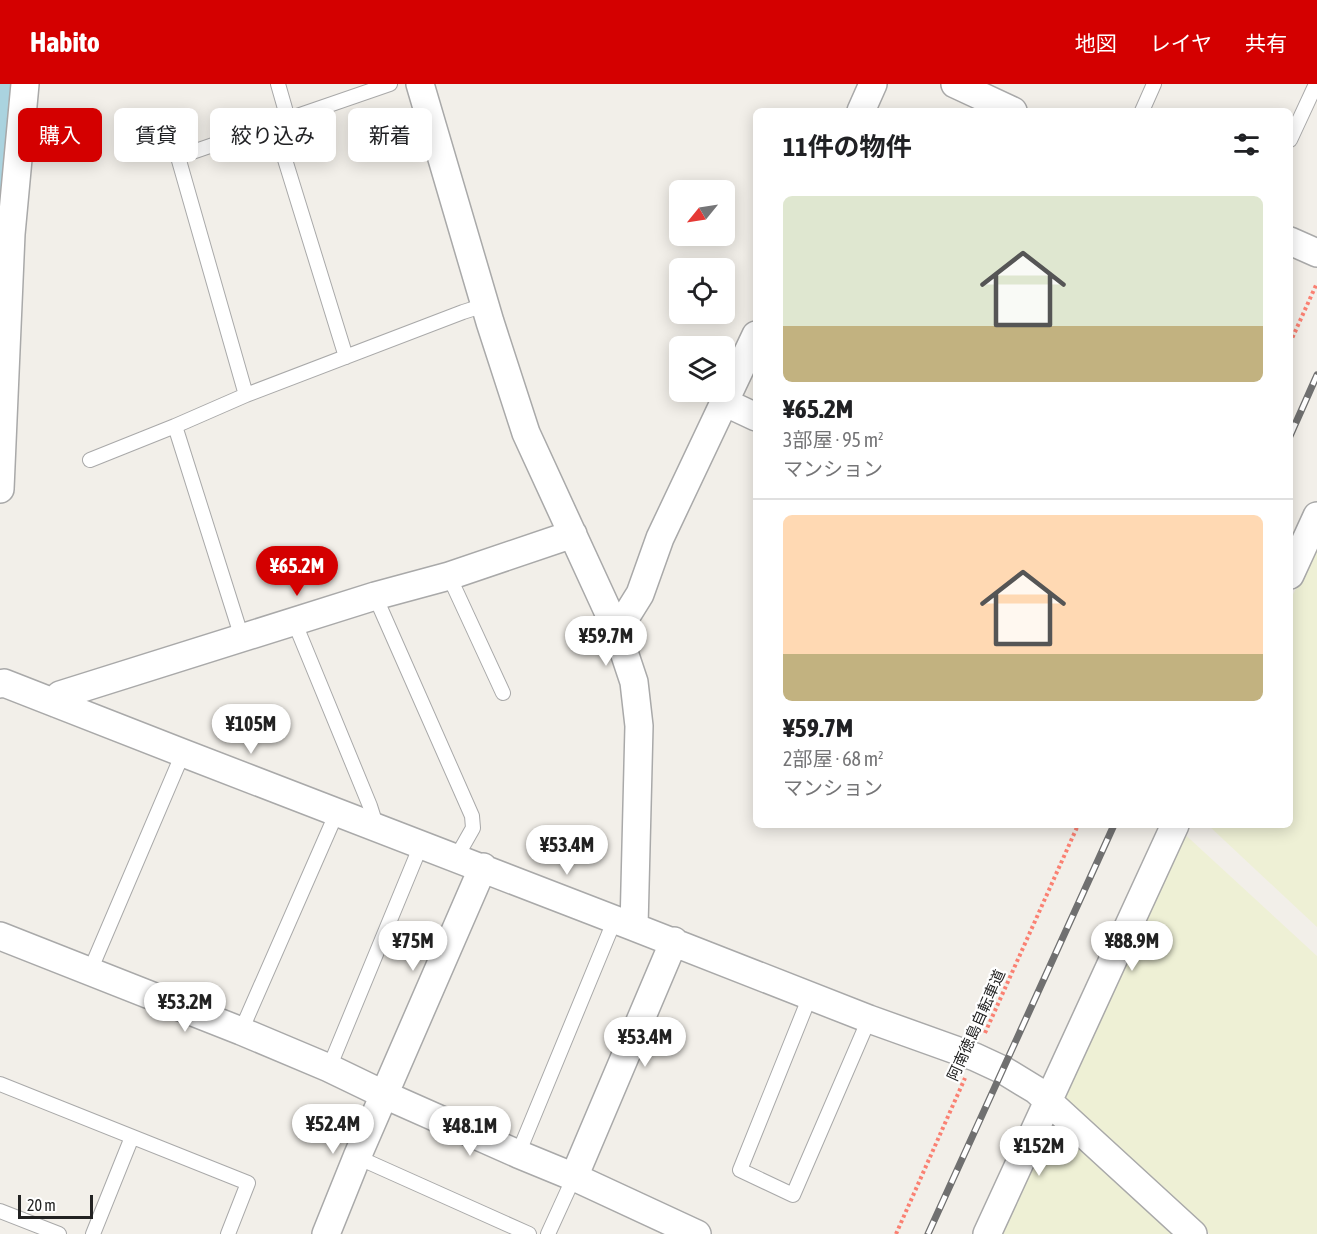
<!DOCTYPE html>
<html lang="ja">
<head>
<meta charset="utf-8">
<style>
  :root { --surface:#fff; --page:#f6f6f6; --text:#202124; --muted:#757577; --line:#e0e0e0; --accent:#d40000 }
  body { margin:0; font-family:"Asap Condensed","Noto Sans JP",sans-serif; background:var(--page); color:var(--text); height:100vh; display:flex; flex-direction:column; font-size:22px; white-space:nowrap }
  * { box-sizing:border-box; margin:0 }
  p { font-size:20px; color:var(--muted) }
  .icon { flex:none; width:33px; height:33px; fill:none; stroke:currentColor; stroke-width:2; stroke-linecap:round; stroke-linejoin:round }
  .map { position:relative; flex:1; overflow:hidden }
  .details { position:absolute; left:753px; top:24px; width:540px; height:720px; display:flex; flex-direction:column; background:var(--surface); border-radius:9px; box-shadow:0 3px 15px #0003 }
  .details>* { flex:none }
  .banner { position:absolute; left:18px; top:24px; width:570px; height:54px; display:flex; gap:12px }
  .needle { width:39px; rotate:240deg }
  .buttons { position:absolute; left:669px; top:96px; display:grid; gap:12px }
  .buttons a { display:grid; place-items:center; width:66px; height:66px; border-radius:9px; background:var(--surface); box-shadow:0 3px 15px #0003; font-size:30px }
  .scale { position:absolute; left:18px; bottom:15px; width:75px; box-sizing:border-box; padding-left:6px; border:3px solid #222; border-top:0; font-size:16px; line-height:21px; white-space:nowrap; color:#222; -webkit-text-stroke:4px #fff; paint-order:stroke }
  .price { position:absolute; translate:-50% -51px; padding:0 14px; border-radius:21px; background:#fff; color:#222; font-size:20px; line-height:39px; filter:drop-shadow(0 2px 3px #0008) }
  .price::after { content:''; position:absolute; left:50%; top:36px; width:18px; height:14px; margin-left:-9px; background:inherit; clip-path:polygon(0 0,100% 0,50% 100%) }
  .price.active { background:var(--accent); color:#fff }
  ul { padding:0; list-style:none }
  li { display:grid; align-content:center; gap:12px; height:318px; padding:0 30px }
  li+li { border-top:2px solid var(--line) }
  li span { display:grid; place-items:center; height:186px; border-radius:9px; color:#555 }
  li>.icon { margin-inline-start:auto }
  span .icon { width:108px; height:108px; fill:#fffc; stroke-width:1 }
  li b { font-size:26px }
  h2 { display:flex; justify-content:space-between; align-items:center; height:72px; padding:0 30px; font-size:26px }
  .chip { padding:0 21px; border-radius:9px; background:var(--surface); box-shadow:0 3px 15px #0003; font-size:21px; line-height:54px }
  .chip.active { background:var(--accent); color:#fff }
  header { display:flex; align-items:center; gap:36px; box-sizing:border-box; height:84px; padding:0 30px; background:var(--accent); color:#fff }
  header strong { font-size:28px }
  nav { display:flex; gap:33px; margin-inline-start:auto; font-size:21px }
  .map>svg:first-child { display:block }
</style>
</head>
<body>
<header>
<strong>Habito</strong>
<nav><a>地図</a><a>レイヤ</a><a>共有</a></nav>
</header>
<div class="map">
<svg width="1317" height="1150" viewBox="0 0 1317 1150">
  <rect width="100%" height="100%" fill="#f2efe9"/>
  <path fill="#eef0d5" d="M1314,466H1317V843L1208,741H1290V517Z
    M1179,745L1317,872V1150H1210L1061,1012Z
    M1063,1043L1178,1150H999L1047,1048Z"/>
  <path fill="#aad3df" d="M0,0H12L0,135Z"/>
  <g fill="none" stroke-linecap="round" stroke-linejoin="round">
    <defs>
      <path id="service" d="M278,0L288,35
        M1142,27L1154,0
        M274,40L346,273
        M1290,56L1316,0
        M246,311L178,73L390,0
        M90,376L175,342
        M449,492L503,609
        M375,512L472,732L473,744L456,774
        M294,537L370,722L377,744
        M242,554L175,342L246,311L463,228L485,221
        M90,887L183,669
        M810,912L740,1086L793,1111L869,935
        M241,947L337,728
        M329,984L421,761
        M0,1000L248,1099L228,1150
        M518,1070L615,835
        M357,1073L529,1150
        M0,1127L59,1150
        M93,1150L132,1053
        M548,1150L574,1093"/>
      <path id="minor" d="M420,0L490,238L526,349L617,547L634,598L639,642L634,843L869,935L975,973L1003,986L1036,1006L1193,1150
        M955,0L1013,27
        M861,27L873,0
        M1290,157L1317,169
        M724,318L756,333
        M0,405L11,150L25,0
        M1290,491L1317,432
        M617,547L640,510L660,454L756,251
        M0,600L4,599L183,669L634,843
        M55,619L60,611L375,512L449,492L573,450
        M0,852L241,947L329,984L385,1011L518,1070L574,1093L697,1150
        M574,1093L674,857
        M326,1150L357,1073L483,783
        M987,1150L1175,741"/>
    </defs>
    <use href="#service" stroke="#a9a9a9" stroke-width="16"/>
    <use href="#minor" stroke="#a9a9a9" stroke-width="30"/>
    <path stroke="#fa8072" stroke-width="4" stroke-dasharray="3 3" stroke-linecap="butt" d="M1290,259L1317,199
      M985,949L1078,741
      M896,1150L965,994"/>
    <use href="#service" stroke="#fff" stroke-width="14"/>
    <use href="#minor" stroke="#fff" stroke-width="27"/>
    <defs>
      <path id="rail" d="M1290,352L1317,291
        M928,1150L1114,741"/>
    </defs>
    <use href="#rail" stroke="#707070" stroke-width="7"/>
    <use href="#rail" stroke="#fff" stroke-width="4.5" stroke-dasharray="14" stroke-linecap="butt"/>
  </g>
  <g text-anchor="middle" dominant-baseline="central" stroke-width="4.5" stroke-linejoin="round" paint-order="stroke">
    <g font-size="15" fill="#222" stroke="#fff">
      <text transform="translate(976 941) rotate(-66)">阿南徳島自転車道</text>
    </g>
  </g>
</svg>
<div class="buttons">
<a><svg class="needle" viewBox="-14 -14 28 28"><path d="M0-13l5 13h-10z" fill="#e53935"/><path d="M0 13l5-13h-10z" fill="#757577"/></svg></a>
<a><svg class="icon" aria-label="locate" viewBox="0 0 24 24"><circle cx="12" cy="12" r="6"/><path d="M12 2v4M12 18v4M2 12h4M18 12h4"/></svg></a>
<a><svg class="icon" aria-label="layers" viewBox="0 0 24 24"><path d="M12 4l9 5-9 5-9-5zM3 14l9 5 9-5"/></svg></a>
</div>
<div class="scale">20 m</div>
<b class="price active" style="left:297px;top:513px">¥65.2M</b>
<b class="price" style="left:606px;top:583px">¥59.7M</b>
<b class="price" style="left:251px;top:671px">¥105M</b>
<b class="price" style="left:567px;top:792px">¥53.4M</b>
<b class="price" style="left:413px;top:888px">¥75M</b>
<b class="price" style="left:1132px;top:888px">¥88.9M</b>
<b class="price" style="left:185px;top:949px">¥53.2M</b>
<b class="price" style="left:645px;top:984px">¥53.4M</b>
<b class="price" style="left:333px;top:1071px">¥52.4M</b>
<b class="price" style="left:470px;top:1073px">¥48.1M</b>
<b class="price" style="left:1039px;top:1093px">¥152M</b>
<div class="banner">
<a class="chip active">購入</a>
<a class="chip">賃貸</a>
<a class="chip">絞り込み</a>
<a class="chip">新着</a>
</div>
<section class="details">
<h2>11件の物件<svg class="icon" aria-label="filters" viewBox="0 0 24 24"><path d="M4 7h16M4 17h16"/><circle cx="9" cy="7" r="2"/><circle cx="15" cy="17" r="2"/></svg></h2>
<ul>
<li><span style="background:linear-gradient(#dfe7d0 70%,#c2b280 0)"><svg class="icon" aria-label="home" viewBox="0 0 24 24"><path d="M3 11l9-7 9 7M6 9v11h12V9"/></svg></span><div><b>¥65.2M</b><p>3部屋 · 95 m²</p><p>マンション</p></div></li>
<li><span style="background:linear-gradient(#ffd9b3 75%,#c2b280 0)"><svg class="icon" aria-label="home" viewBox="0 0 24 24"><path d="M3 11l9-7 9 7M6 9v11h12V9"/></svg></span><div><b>¥59.7M</b><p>2部屋 · 68 m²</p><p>マンション</p></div></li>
</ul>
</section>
</div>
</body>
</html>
